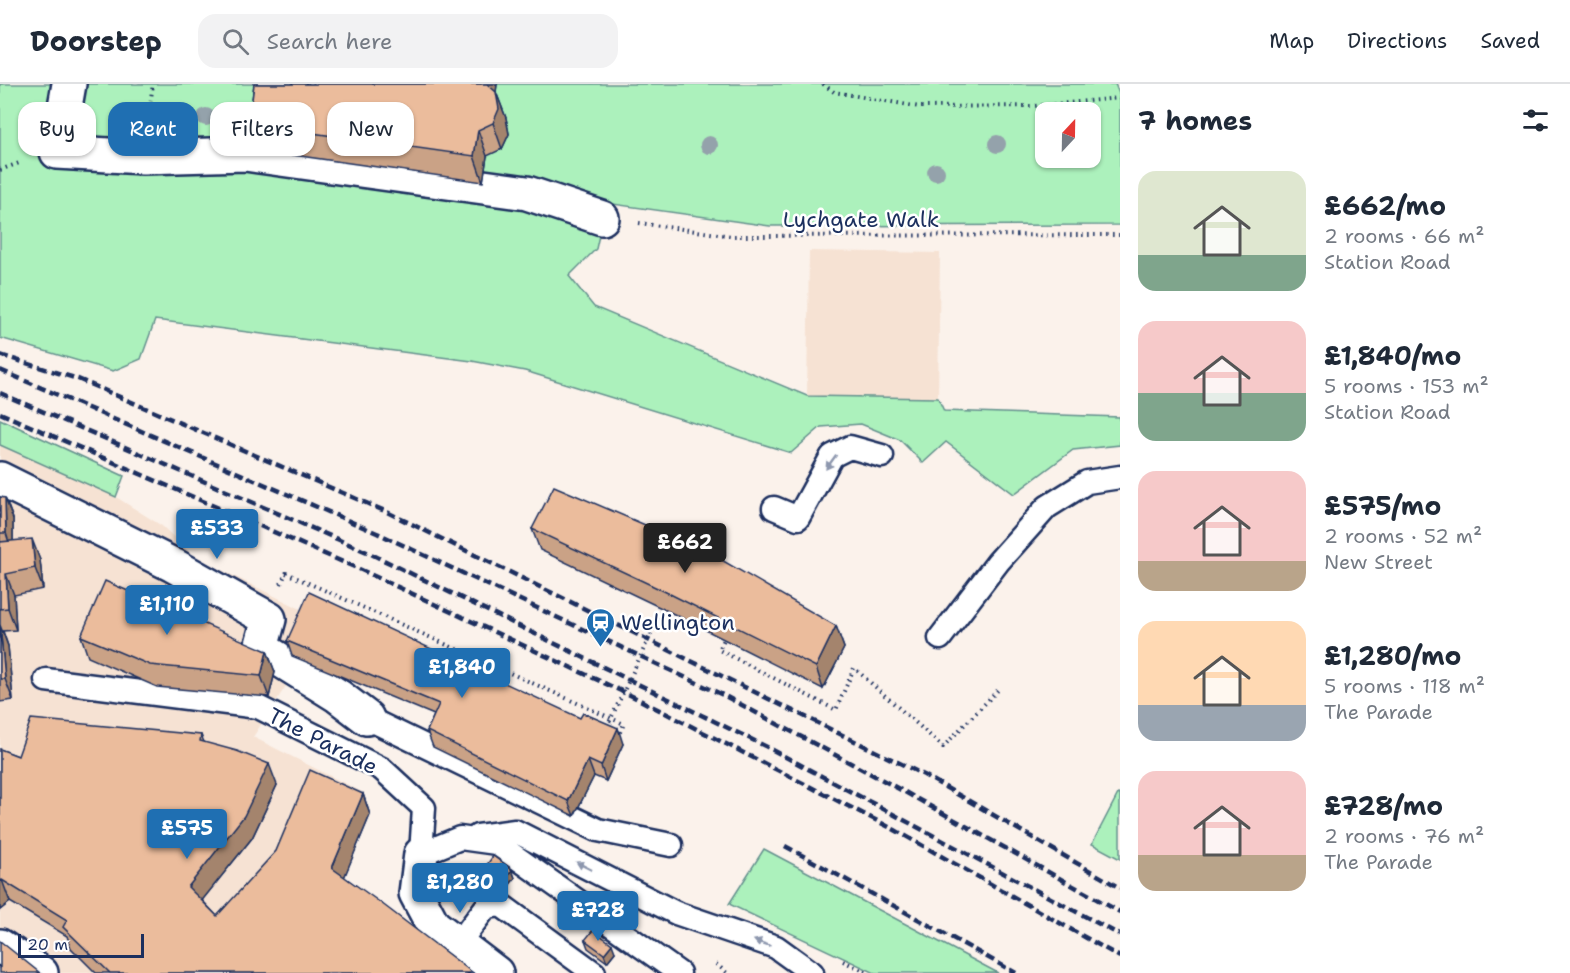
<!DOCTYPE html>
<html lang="en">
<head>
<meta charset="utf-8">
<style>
  :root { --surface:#fff; --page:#f2f2f3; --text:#1f2937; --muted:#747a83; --line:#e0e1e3; --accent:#1f6fb2 }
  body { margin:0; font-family:"Shantell Sans",sans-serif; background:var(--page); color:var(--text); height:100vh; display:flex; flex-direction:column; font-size:22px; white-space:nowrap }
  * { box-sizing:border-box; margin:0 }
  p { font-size:20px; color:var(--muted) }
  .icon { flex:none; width:33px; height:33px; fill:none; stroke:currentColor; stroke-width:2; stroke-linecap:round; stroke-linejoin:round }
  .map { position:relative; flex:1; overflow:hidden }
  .panel { display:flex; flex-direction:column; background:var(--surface); width:450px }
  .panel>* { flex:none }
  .banner { position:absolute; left:18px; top:18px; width:570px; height:54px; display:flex; gap:12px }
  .needle { width:39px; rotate:22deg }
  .controls { position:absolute; left:1035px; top:18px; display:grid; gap:12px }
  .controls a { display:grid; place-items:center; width:66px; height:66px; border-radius:12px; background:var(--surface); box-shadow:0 2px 4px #0004; font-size:30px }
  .scale { position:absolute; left:18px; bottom:15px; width:126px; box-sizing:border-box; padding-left:6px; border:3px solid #1b2f5e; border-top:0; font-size:16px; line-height:21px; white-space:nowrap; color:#1b2f5e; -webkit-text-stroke:4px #fff; paint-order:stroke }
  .price { position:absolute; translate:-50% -51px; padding:0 14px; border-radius:6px; background:var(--accent); color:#fff; font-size:20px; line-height:39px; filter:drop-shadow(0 2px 3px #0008) }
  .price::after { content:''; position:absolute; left:50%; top:36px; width:18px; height:14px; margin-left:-9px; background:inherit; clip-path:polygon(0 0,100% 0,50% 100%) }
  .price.on { background:#222; color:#fff }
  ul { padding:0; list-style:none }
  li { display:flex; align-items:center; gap:18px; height:150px; padding:0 18px }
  li span { display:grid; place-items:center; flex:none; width:168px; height:120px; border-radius:18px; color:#555 }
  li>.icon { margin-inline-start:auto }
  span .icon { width:72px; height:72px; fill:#fffc; stroke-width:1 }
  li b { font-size:26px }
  h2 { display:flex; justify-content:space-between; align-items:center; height:72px; padding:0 18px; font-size:26px }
  .pill { padding:0 21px; border-radius:18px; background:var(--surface); box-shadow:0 2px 4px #0004; font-size:21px; line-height:54px }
  .pill.on { background:var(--accent); color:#fff }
  header { display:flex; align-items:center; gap:36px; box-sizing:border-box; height:84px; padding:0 30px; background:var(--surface); border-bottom:2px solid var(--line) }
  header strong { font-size:28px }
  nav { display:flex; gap:33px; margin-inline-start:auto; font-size:21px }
  .search { width:420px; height:54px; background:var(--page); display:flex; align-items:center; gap:15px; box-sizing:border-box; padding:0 21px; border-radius:18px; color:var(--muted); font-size:22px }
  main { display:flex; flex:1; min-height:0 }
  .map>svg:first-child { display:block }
</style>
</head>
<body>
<header>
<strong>Doorstep</strong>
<div class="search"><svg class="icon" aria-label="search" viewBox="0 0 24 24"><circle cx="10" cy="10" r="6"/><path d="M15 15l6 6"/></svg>Search here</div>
<nav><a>Map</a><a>Directions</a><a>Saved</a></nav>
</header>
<main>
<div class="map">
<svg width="1120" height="889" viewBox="0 0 1120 889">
  <rect width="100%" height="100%" fill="#fbf2eb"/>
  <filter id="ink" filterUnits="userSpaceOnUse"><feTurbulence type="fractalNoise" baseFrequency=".0167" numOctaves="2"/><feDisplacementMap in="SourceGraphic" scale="12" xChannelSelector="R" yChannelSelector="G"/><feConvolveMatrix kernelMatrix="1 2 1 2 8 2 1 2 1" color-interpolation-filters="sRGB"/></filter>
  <g filter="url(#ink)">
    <path fill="#f6e2d3" d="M809,167L940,169L938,314L807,312Z
      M0,361L116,413L162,442L195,473L311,530L293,591L253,653L362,708L344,793L457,889H0Z"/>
    <path fill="#acf1bc" stroke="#64908d" stroke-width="1.5" fill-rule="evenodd" d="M0,0H1115L1120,12V141L770,142L606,119L596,165L569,192L594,223L807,312L938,314L944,327L1120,333V361L1073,366L1014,410L946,358L923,379L900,356L861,340L821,343L791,369L525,287L472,277L155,236L141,275L113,287L0,254ZM1046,28H1090V74H1046Z
      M0,335L124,392L116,413L0,361Z
      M1118,710L1120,711V775L1092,760Z
      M764,765L998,889H875L729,820Z"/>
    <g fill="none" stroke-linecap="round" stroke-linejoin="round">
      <defs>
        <path id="lane" d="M774,424L798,434L832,372L850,363L882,372
          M940,554L998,478L1047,423L1087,398L1120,393
          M46,596L258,623L382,685L424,724L421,770L460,754L496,759L679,889
          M367,634L598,746L671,761
          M478,752L515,747L676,829L776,863L812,889
          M458,860L486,823L501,821L594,889"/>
        <path id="street" d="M69,0L57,68L143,73L245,70L527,109L602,134
          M0,395L173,481L269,535L261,564L338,612L367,634
          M421,770L416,809L433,841L496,889
          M0,862L41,889"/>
      </defs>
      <use href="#lane" stroke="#1b2f5e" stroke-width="27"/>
      <use href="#street" stroke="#1b2f5e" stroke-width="38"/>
      <path stroke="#1b2f5e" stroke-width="4" stroke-dasharray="1.5 4.5" stroke-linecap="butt" d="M823,0L834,8L920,23L1035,22L1120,14
        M148,35L153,0
        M0,86L22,78
        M639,139L732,152L1120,151
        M281,500L286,489L624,640L617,654
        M726,551L719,566L836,626L854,584L943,663L998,606
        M843,877L868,889
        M716,880L727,889"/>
      <use href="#lane" stroke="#fff" stroke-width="22"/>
      <use href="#street" stroke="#fff" stroke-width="33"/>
      <path stroke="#1b2f5e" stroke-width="4.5" stroke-dasharray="9 4.5" stroke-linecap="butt" d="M0,271L78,295L387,428L924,691L1120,804
        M0,286L377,449L723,611L903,707L1120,828
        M0,309L367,468L767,663L1120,851
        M0,329L359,485L632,612L895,746L1120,873
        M785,762L1016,889"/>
      <path stroke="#1b2f5e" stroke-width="4" stroke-dasharray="1.5 4.5" stroke-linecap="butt" d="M607,643L664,522"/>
    </g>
    <g fill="#94a2ab">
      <circle cx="206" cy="33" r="9"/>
      <circle cx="997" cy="60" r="9"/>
      <circle cx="709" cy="61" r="9"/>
      <circle cx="936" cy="88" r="9"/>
    </g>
    <path fill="#caa286" stroke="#1b2f5e" stroke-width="1.5" d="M254,0H497L496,8L506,34L509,50L502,65L487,72L483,98L258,66L249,40Z
      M0,413L5,414L13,435V457L40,476L43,505L14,511L16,546L3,547L8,562L13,616L0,618Z
      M532,445L836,542L844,564L823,605L676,531L540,466Z
      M81,552L267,567L275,588L269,613L157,603L88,573Z
      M287,557L623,660L606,697L594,692L574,732L433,663L427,647L434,631L292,572Z
      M201,651L204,658L277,701L252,754L202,816L217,832L363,710L370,731L344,793L473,889H96L71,864L67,852L10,818L0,826V665L18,672Z
      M486,782L512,786L515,794L507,804L489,790Z
      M585,856L615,868L607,878L588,864Z"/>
    <path fill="#a4846d" stroke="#1b2f5e" stroke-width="1.5" d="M485,0H497L494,24Z
      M496,8L506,34L509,50L502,65L493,39Z
      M478,46L487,72L483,98L474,72Z
      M5,414L13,435V471L6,449Z
      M32,455L40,476L43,505L35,484Z
      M6,490L14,511L16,546L8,524Z
      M0,541L8,562L13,616L5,595Z
      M836,542L844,564L823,605L816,583Z
      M267,567L275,588L269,613L261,592Z
      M618,644L623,660L606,697L601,682Z
      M588,676L594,692L574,732L568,717Z
      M269,680L277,701L252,754L196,824L188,803Z
      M363,710L370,731L339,806L332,784Z
      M512,786L515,794L507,804L505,796Z
      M2,796L10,818L0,826V798Z
      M612,860L615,868L607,878L604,870Z"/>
    <path fill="#ebbc9c" stroke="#1b2f5e" stroke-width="1.5" d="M254,0H487L496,8L499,25L493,39L478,46L474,72L249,40Z
      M554,402L706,467L836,542L816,583L668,509L532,445Z
      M0,413L5,414L6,449H0Z
      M32,455L35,484L6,490L8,524L0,525V458Z
      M105,497L267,567L261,592L150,581L81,552Z
      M309,508L580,634L583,629L618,644L601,682L588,676L568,717L427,647L439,620L287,557Z
      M0,541L5,595H0Z
      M31,635L201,651L200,657L237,667L269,680L244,732L188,803L217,832L276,767L310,686L363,710L332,784L381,819L473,889H110L63,843L67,836L2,796L0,798V665L18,672Z
      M493,772L512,786L505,796L486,782Z
      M593,846L612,860L604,870L585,856Z
      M0,857L40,889H0Z"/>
    <defs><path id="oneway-solid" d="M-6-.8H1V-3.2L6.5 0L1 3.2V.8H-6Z" transform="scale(1.5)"/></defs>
    <g fill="#8d97ae">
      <use href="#oneway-solid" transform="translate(831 378) rotate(126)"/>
      <use href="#oneway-solid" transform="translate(584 782) rotate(-153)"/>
      <use href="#oneway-solid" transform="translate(762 859) rotate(-161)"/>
    </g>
  </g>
  <defs>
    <symbol id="station-pin" viewBox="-11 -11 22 30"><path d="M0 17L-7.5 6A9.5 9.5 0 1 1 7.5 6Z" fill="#1f6fb2" stroke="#fff"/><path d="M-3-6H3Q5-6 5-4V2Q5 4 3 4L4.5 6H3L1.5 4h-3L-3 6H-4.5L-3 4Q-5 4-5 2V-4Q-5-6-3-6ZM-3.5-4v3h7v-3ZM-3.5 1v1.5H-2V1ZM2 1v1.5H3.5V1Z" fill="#fff"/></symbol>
  </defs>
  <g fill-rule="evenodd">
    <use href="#station-pin" x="584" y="522" width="33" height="45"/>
  </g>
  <g text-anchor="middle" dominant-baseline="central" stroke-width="5" stroke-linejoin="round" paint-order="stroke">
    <g font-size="22" fill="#1b2f5e" stroke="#fff">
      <text x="861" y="135">Lychgate Walk</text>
      <text transform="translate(323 657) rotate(27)">The Parade</text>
    </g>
    <g font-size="22" fill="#1b2f5e" stroke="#fff" text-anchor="start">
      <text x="621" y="538">Wellington</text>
    </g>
  </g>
</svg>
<div class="controls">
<a><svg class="needle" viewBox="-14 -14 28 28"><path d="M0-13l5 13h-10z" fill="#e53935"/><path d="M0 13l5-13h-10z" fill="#747a83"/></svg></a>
</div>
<div class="scale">20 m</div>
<b class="price" style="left:217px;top:476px">£533</b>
<b class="price on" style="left:685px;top:490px">£662</b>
<b class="price" style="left:167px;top:552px">£1,110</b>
<b class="price" style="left:462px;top:615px">£1,840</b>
<b class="price" style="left:187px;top:776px">£575</b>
<b class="price" style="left:460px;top:830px">£1,280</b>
<b class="price" style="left:598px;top:858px">£728</b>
<div class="banner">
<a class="pill">Buy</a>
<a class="pill on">Rent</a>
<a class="pill">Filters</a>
<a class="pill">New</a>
</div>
</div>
<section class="panel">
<h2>7 homes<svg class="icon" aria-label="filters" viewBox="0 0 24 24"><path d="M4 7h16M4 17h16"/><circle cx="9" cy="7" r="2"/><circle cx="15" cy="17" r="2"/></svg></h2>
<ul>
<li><span style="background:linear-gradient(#dfe7d0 70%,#7fa58c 0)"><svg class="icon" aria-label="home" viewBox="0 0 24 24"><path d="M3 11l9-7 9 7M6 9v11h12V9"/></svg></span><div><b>£662/mo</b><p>2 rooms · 66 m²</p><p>Station Road</p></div></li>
<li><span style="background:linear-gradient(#f6c9c9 60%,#7fa58c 0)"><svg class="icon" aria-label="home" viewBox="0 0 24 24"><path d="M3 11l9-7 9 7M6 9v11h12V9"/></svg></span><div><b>£1,840/mo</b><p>5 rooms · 153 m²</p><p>Station Road</p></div></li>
<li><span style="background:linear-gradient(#f6c9c9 75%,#b9a48a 0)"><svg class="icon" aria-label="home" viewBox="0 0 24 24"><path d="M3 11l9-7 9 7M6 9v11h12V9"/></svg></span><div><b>£575/mo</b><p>2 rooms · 52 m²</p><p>New Street</p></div></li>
<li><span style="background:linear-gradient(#ffd9b3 70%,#9aa5b1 0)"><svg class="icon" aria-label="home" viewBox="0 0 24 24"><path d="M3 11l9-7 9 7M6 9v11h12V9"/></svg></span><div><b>£1,280/mo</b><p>5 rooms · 118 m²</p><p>The Parade</p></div></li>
<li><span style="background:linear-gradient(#f6c9c9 70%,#b9a48a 0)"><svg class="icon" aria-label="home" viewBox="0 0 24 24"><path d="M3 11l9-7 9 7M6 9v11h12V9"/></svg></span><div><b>£728/mo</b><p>2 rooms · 76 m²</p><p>The Parade</p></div></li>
</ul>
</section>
</main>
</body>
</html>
